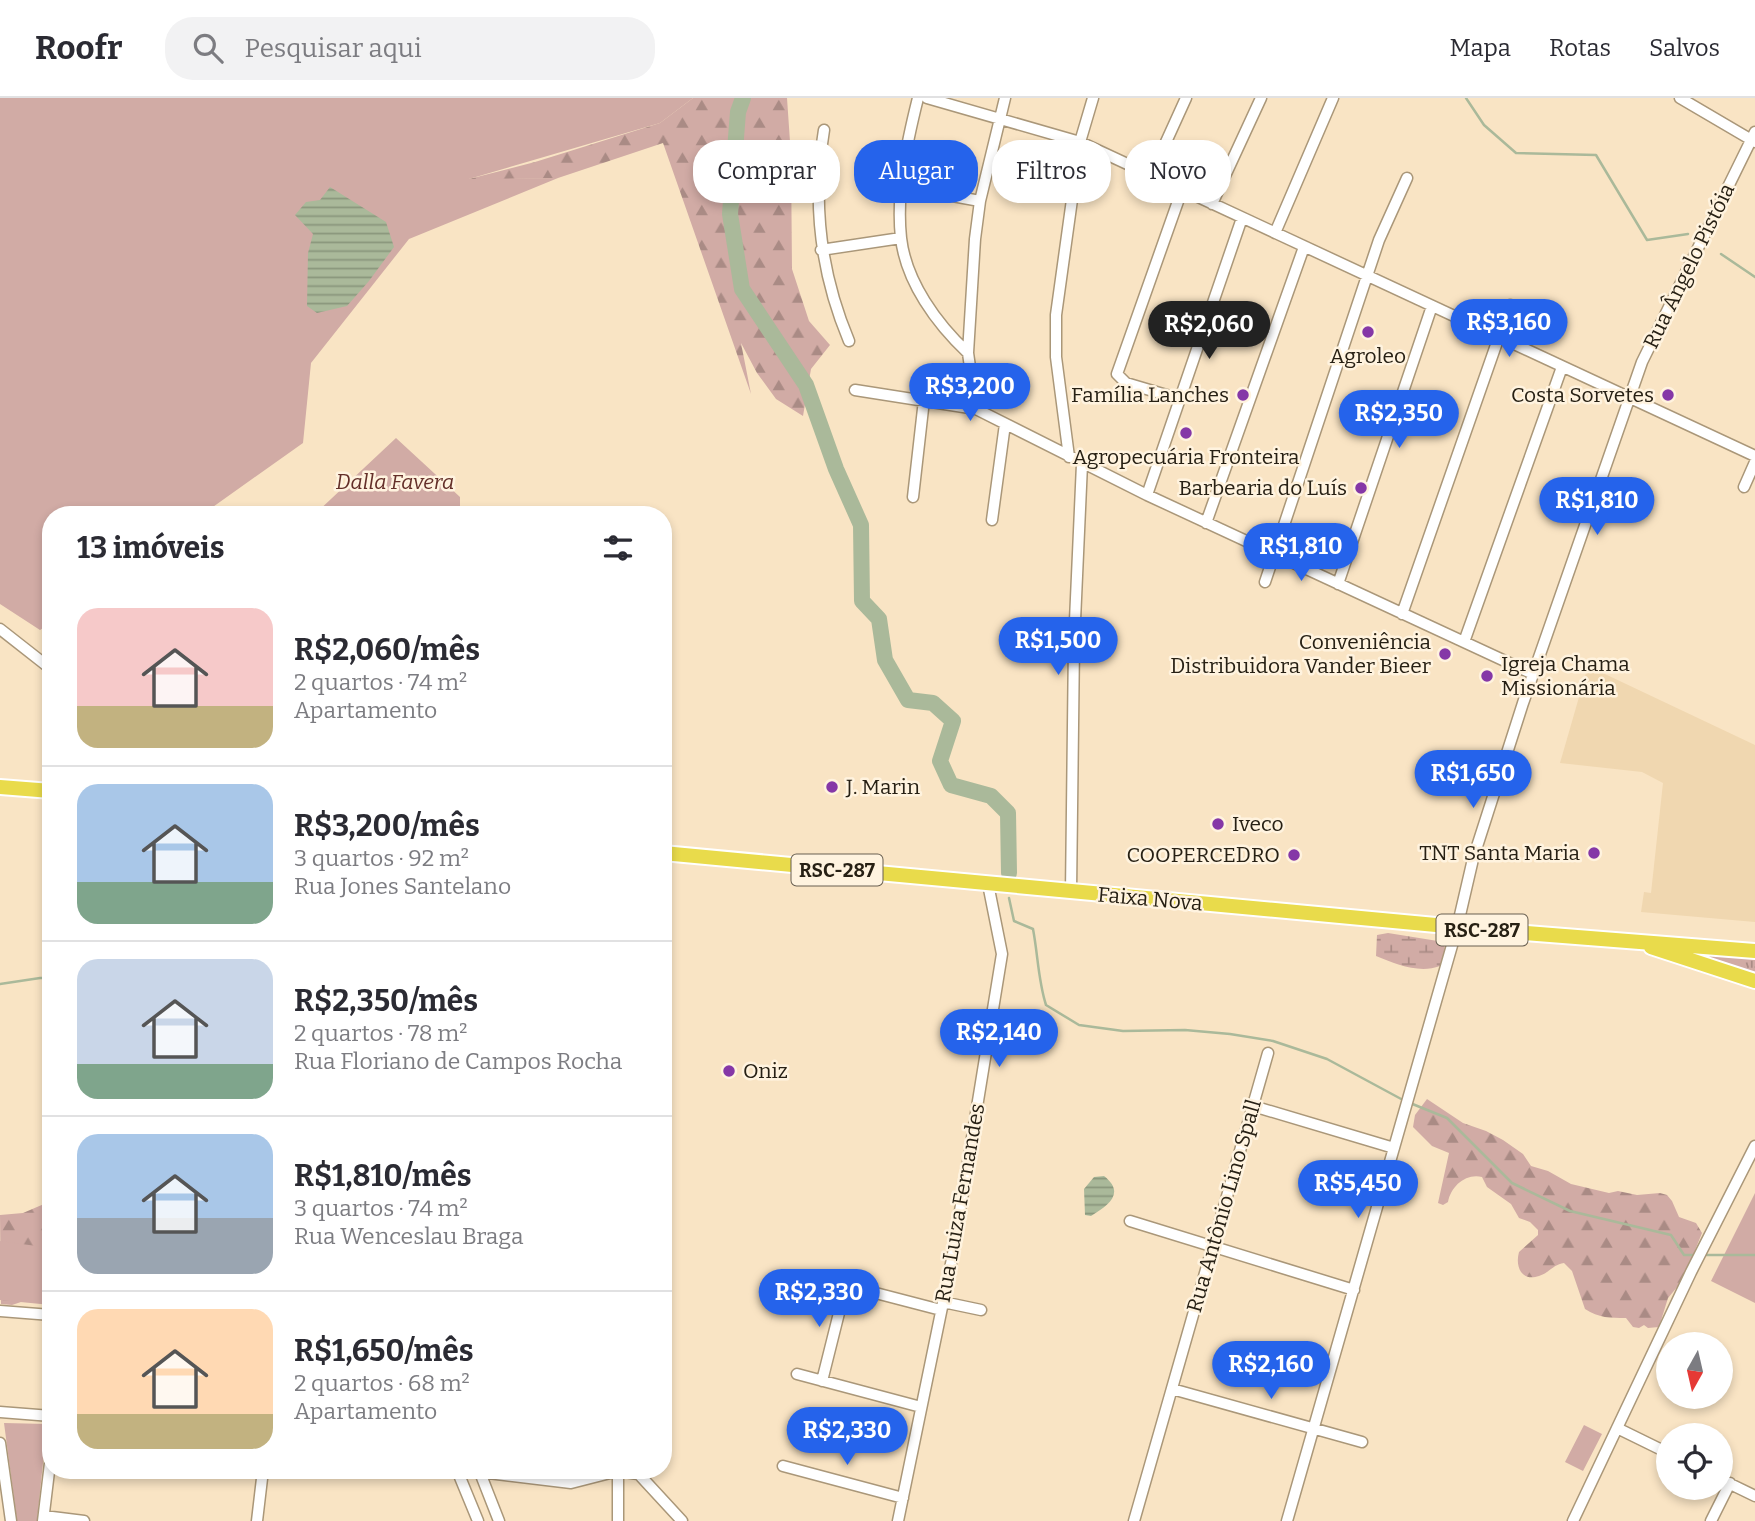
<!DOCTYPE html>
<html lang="pt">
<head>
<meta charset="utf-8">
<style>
  :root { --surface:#fff; --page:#f2f2f3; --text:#2b2b33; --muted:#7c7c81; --line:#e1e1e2; --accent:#2563eb }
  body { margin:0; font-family:Bitter,serif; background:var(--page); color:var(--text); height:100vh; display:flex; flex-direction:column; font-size:26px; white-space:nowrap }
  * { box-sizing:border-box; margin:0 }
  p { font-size:23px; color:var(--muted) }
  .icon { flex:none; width:38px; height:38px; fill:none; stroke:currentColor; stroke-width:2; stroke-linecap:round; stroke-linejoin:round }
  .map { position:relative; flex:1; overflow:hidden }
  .side { position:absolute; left:42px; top:408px; width:630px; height:973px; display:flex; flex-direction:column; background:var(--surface); border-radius:28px; box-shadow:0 4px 10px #0003 }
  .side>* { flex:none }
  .top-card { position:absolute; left:693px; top:42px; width:665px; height:63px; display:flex; gap:14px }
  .needle { width:46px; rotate:188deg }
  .buttons { position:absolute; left:1656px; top:1234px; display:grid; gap:14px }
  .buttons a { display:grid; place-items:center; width:77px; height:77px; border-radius:50%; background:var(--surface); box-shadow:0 4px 10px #0003; font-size:35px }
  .price { position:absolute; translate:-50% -60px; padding:0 16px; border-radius:24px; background:var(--accent); color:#fff; font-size:23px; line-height:46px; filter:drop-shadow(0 2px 4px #0008) }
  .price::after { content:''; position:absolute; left:50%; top:42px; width:21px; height:16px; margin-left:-10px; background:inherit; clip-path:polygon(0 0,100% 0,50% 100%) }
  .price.current { background:#222; color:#fff }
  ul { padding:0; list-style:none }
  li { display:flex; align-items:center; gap:21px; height:175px; padding:0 35px }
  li+li { border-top:2px solid var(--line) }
  li span { display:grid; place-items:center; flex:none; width:196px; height:140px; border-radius:21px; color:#555 }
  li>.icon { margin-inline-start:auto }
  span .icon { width:84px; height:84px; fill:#fffc; stroke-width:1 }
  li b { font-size:30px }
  h2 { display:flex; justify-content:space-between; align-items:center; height:84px; padding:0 35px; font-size:30px }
  .pill { padding:0 24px; border-radius:28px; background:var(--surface); box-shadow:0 4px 10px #0003; font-size:24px; line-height:63px }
  .pill.current { background:var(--accent); color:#fff }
  header { display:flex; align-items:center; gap:42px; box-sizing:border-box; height:98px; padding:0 35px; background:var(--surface); border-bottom:2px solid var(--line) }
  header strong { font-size:33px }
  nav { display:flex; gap:38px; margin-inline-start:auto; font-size:24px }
  .search { width:490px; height:63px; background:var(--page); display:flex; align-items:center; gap:18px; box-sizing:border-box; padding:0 24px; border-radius:28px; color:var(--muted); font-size:26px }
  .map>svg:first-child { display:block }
</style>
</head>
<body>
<header>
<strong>Roofr</strong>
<div class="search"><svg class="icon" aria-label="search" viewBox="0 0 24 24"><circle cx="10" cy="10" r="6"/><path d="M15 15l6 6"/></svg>Pesquisar aqui</div>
<nav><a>Mapa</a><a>Rotas</a><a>Salvos</a></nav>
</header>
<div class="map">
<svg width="1755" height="1423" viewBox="0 0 1755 1423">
  <defs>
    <pattern id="grass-tufts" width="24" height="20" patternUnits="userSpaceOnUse" patternTransform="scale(1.75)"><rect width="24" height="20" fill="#d1aba5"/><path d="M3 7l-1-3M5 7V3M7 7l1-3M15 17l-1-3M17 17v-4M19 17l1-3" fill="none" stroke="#aa8b85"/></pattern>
    <pattern id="forest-firs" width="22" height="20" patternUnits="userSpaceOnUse" patternTransform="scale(1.75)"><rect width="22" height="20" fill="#d1aba5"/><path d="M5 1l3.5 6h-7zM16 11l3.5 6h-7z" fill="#aa8b85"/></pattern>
    <pattern id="wetland-marsh" width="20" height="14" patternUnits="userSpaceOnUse" patternTransform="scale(1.75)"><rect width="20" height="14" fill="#d1aba5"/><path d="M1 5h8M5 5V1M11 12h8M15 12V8" fill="none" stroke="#aa8b85"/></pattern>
    <pattern id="water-rules" width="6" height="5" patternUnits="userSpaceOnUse" patternTransform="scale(1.75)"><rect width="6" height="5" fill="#aab99a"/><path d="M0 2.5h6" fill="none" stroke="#8a967c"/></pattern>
  </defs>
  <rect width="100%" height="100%" fill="#f9e4c4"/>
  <path fill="#f0d7b0" d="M1588,568L1755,647V824L1641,814L1644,794L1651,795L1663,685L1642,674L1560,665Z"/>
  <path fill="url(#grass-tufts)" d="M1668,848L1755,860V877Z"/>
  <path fill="url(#forest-firs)" d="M693,0H787L791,58L792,171L809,223L830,247L811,271L803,318L776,301L757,275L741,245L751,296L663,45L558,80L465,82L535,64L660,25Z
    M1427,1001L1463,1025L1486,1033L1503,1042L1523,1056L1531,1068L1548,1073L1571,1086L1609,1095L1618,1093L1637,1097L1660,1095L1667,1097L1672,1103L1679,1119L1696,1125L1702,1135L1683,1182L1668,1200L1659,1229L1648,1230L1644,1227L1639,1230L1633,1229L1626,1220C1610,1220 1599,1220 1585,1211L1572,1173L1564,1165C1554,1166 1549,1175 1539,1178C1521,1184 1515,1168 1519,1154L1538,1137V1132L1530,1124L1519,1120L1511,1106L1487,1089L1482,1079C1466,1075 1451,1088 1448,1104L1443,1107L1438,1105L1449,1055L1432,1048L1413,1029L1415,1017Z
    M51,1103V1203L33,1200L12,1207L1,1206L0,1117L23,1115Z"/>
  <path fill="url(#wetland-marsh)" d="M1388,835L1444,844L1445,853L1440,868C1419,876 1396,866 1376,858L1377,837Z"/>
  <path fill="#d1aba5" d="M0,0H693L660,25L469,81L558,80L409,141L311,265L303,345L203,416H51V525L40,532L0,506Z
    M396,340L460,399V416H315Z
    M1755,1095V1205L1711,1183Z
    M0,1143L51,1150V1207L0,1202Z
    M4,1325L47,1326L37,1423H17Z
    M1584,1327L1602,1336L1583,1373L1565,1364Z"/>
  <path fill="url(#water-rules)" d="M330,89L386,124L394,149L369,183L347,208L317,215L307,208L308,155L313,136L295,117L306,104L320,102Z
    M1104,1078C1126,1095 1108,1108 1091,1118L1085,1117L1084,1091L1094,1079Z"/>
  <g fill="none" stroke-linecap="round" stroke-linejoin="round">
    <path stroke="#aab99a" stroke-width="2.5" d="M1466,0L1484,27L1516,55L1596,57L1647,142L1688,136
      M1721,156L1755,179
      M1009,800L1014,823L1033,831C1038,857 1038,882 1046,907L1079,927L1123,933L1185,932L1230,936L1273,943L1327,961L1403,1002
      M0,886L40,880H51
      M1410,1005L1447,1020L1512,1085L1570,1113L1671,1137L1684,1157H1696
      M1702,1157H1755"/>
    <path stroke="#aab99a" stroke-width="16" d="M743,0L738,14L730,116L742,191L806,287L836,371L861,427L862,503L879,521L885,562L908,602L933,605L953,623L940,663L951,687L991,698L1008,715L1009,775"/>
    <defs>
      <path id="minor" d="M918,0C907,44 896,94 901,140C906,184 937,226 968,255
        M927,0L1080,44L1755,358
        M1680,0L1755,44
        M824,32C812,105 820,174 849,243
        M1151,77L1186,0
        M903,89L980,103
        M1212,106L1261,0
        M1275,135L1333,0
        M821,152L901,140
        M855,292L976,311L1147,397L1533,576
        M1180,301L1126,285L1117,276L1182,92
        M976,311L968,255L975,141L980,103L1005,0
        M1069,359L1056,259V217L1080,44L1093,0
        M1744,389L1755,364
        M1147,397L1242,120
        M913,399L924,302
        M992,422L1005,326
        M1206,425L1304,149
        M1265,484L1379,142L1407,80
        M1338,486L1432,208
        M1402,516L1510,207
        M0,531L51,571
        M1464,544L1562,269
        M1071,794L1074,545L1082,366
        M1253,1008L1394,1050
        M1130,1123L1354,1192
        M814,1179L941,1212
        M943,1204L981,1212
        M0,1213L51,1217
        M797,1276L921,1309
        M822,1283L846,1187
        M1172,1291L1362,1344
        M0,1314L51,1318
        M1617,1330L1668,1355
        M0,1345L11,1423
        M783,1368L903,1400
        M457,1372L478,1423
        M464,1372L571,1385L618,1373L638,1376
        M479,1372L499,1423
        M635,1372L682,1423
        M1720,1381L1755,1398
        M44,1418L84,1423
        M43,1423L51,1357
        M257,1423L263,1372
        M618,1423V1372
        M898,1423L953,1156L1002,856L988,786
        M1134,1423L1268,955
        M1287,1423L1457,830L1473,761L1523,605L1642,264L1755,34
        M1573,1423L1691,1174L1755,1048
        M1711,1423L1730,1385"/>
      <path id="highway" d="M0,689L51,693
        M663,755L1500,833L1755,853
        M1651,849L1755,883"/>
    </defs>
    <use href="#minor" stroke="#aa9779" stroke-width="13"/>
    <use href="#highway" stroke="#fff" stroke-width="18"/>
    <use href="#minor" stroke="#fff" stroke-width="10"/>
    <use href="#highway" stroke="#e9db4b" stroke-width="14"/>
  </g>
  <g fill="#8537a7" stroke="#fff3df" stroke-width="2.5">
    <circle cx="1368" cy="234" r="7"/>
    <circle cx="1243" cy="297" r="7"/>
    <circle cx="1668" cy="297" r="7"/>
    <circle cx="1186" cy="335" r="7"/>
    <circle cx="1361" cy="390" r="7"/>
    <circle cx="1445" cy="556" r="7"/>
    <circle cx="1487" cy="578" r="7"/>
    <circle cx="832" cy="689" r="7"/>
    <circle cx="1218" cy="726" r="7"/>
    <circle cx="1594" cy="755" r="7"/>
    <circle cx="1294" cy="757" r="7"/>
    <circle cx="729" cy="973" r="7"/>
  </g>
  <g text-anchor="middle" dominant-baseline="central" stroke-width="5" stroke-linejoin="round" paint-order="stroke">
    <g fill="#fff3df" stroke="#685f51" stroke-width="2">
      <rect x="791.5" y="756.5" width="91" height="31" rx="5"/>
      <rect x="1436.5" y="816.5" width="91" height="31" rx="5"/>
    </g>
    <g font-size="19" font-weight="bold" fill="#272014">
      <text x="837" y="772">RSC-287</text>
      <text x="1482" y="832">RSC-287</text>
    </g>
    <g font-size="21" fill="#272014" stroke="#fff3df">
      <text transform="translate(1689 168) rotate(-64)">Rua Ângelo Pistóia</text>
      <text transform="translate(1150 801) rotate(5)">Faixa Nova</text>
      <text transform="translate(960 1105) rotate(-80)">Rua Luiza Fernandes</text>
      <text transform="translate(1224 1108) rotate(-74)">Rua Antônio Lino Spall</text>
    </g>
    <g font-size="21" fill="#272014" stroke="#fff3df" text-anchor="end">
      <text x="1368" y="258" text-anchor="middle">Agroleo</text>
      <text x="1229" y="297">Família Lanches</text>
      <text x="1654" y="297">Costa Sorvetes</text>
      <text x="1186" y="359" text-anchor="middle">Agropecuária Fronteira</text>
      <text x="1347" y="390">Barbearia do Luís</text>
      <text x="1431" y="544">Conveniência<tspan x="1431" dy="24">Distribuidora Vander Bieer</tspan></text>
      <text x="1501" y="566" text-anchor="start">Igreja Chama<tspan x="1501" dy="24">Missionária</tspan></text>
      <text x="846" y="689" text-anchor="start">J. Marin</text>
      <text x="1232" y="726" text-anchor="start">Iveco</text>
      <text x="1580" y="755">TNT Santa Maria</text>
      <text x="1280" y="757">COOPERCEDRO</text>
      <text x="743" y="973" text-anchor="start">Oniz</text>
    </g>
    <g font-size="21" font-style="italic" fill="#642f29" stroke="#fff3df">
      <text x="395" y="384">Dalla Favera</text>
    </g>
  </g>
</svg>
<div class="buttons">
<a><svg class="needle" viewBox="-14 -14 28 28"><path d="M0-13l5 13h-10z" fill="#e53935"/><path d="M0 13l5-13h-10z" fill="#7c7c81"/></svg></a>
<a><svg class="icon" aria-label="locate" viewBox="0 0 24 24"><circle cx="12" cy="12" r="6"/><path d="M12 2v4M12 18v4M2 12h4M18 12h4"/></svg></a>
</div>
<b class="price" style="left:1509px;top:261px">R$3,160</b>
<b class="price current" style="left:1209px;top:263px">R$2,060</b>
<b class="price" style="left:970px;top:325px">R$3,200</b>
<b class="price" style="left:1399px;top:352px">R$2,350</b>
<b class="price" style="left:1597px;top:439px">R$1,810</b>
<b class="price" style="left:1301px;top:485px">R$1,810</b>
<b class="price" style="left:1058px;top:579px">R$1,500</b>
<b class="price" style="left:1473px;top:712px">R$1,650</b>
<b class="price" style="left:999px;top:971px">R$2,140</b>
<b class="price" style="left:1358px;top:1122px">R$5,450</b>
<b class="price" style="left:819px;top:1231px">R$2,330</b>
<b class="price" style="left:1271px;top:1303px">R$2,160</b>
<b class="price" style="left:847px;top:1369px">R$2,330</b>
<div class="top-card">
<a class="pill">Comprar</a>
<a class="pill current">Alugar</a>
<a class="pill">Filtros</a>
<a class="pill">Novo</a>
</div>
<section class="side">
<h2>13 imóveis<svg class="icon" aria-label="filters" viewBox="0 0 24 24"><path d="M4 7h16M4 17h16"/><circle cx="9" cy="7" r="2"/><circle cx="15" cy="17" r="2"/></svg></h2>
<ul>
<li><span style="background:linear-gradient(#f6c9c9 70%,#c2b280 0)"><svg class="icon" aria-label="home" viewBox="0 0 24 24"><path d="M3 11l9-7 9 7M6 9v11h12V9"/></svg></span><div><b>R$2,060/mês</b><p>2 quartos · 74 m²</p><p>Apartamento</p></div></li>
<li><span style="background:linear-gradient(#a9c7e8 70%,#7fa58c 0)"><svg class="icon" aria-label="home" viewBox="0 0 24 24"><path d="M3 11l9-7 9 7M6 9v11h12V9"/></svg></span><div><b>R$3,200/mês</b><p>3 quartos · 92 m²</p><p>Rua Jones Santelano</p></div></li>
<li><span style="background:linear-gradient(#c9d6e8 75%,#7fa58c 0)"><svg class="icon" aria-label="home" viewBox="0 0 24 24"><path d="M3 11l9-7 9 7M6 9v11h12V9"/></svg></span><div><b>R$2,350/mês</b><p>2 quartos · 78 m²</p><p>Rua Floriano de Campos Rocha</p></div></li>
<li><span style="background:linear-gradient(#a9c7e8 60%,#9aa5b1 0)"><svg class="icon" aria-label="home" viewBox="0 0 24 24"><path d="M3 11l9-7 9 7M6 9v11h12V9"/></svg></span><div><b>R$1,810/mês</b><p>3 quartos · 74 m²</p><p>Rua Wenceslau Braga</p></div></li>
<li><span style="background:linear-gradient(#ffd9b3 75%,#c2b280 0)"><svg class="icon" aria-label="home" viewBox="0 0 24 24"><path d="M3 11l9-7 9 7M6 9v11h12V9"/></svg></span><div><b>R$1,650/mês</b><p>2 quartos · 68 m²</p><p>Apartamento</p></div></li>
</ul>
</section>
</div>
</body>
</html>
